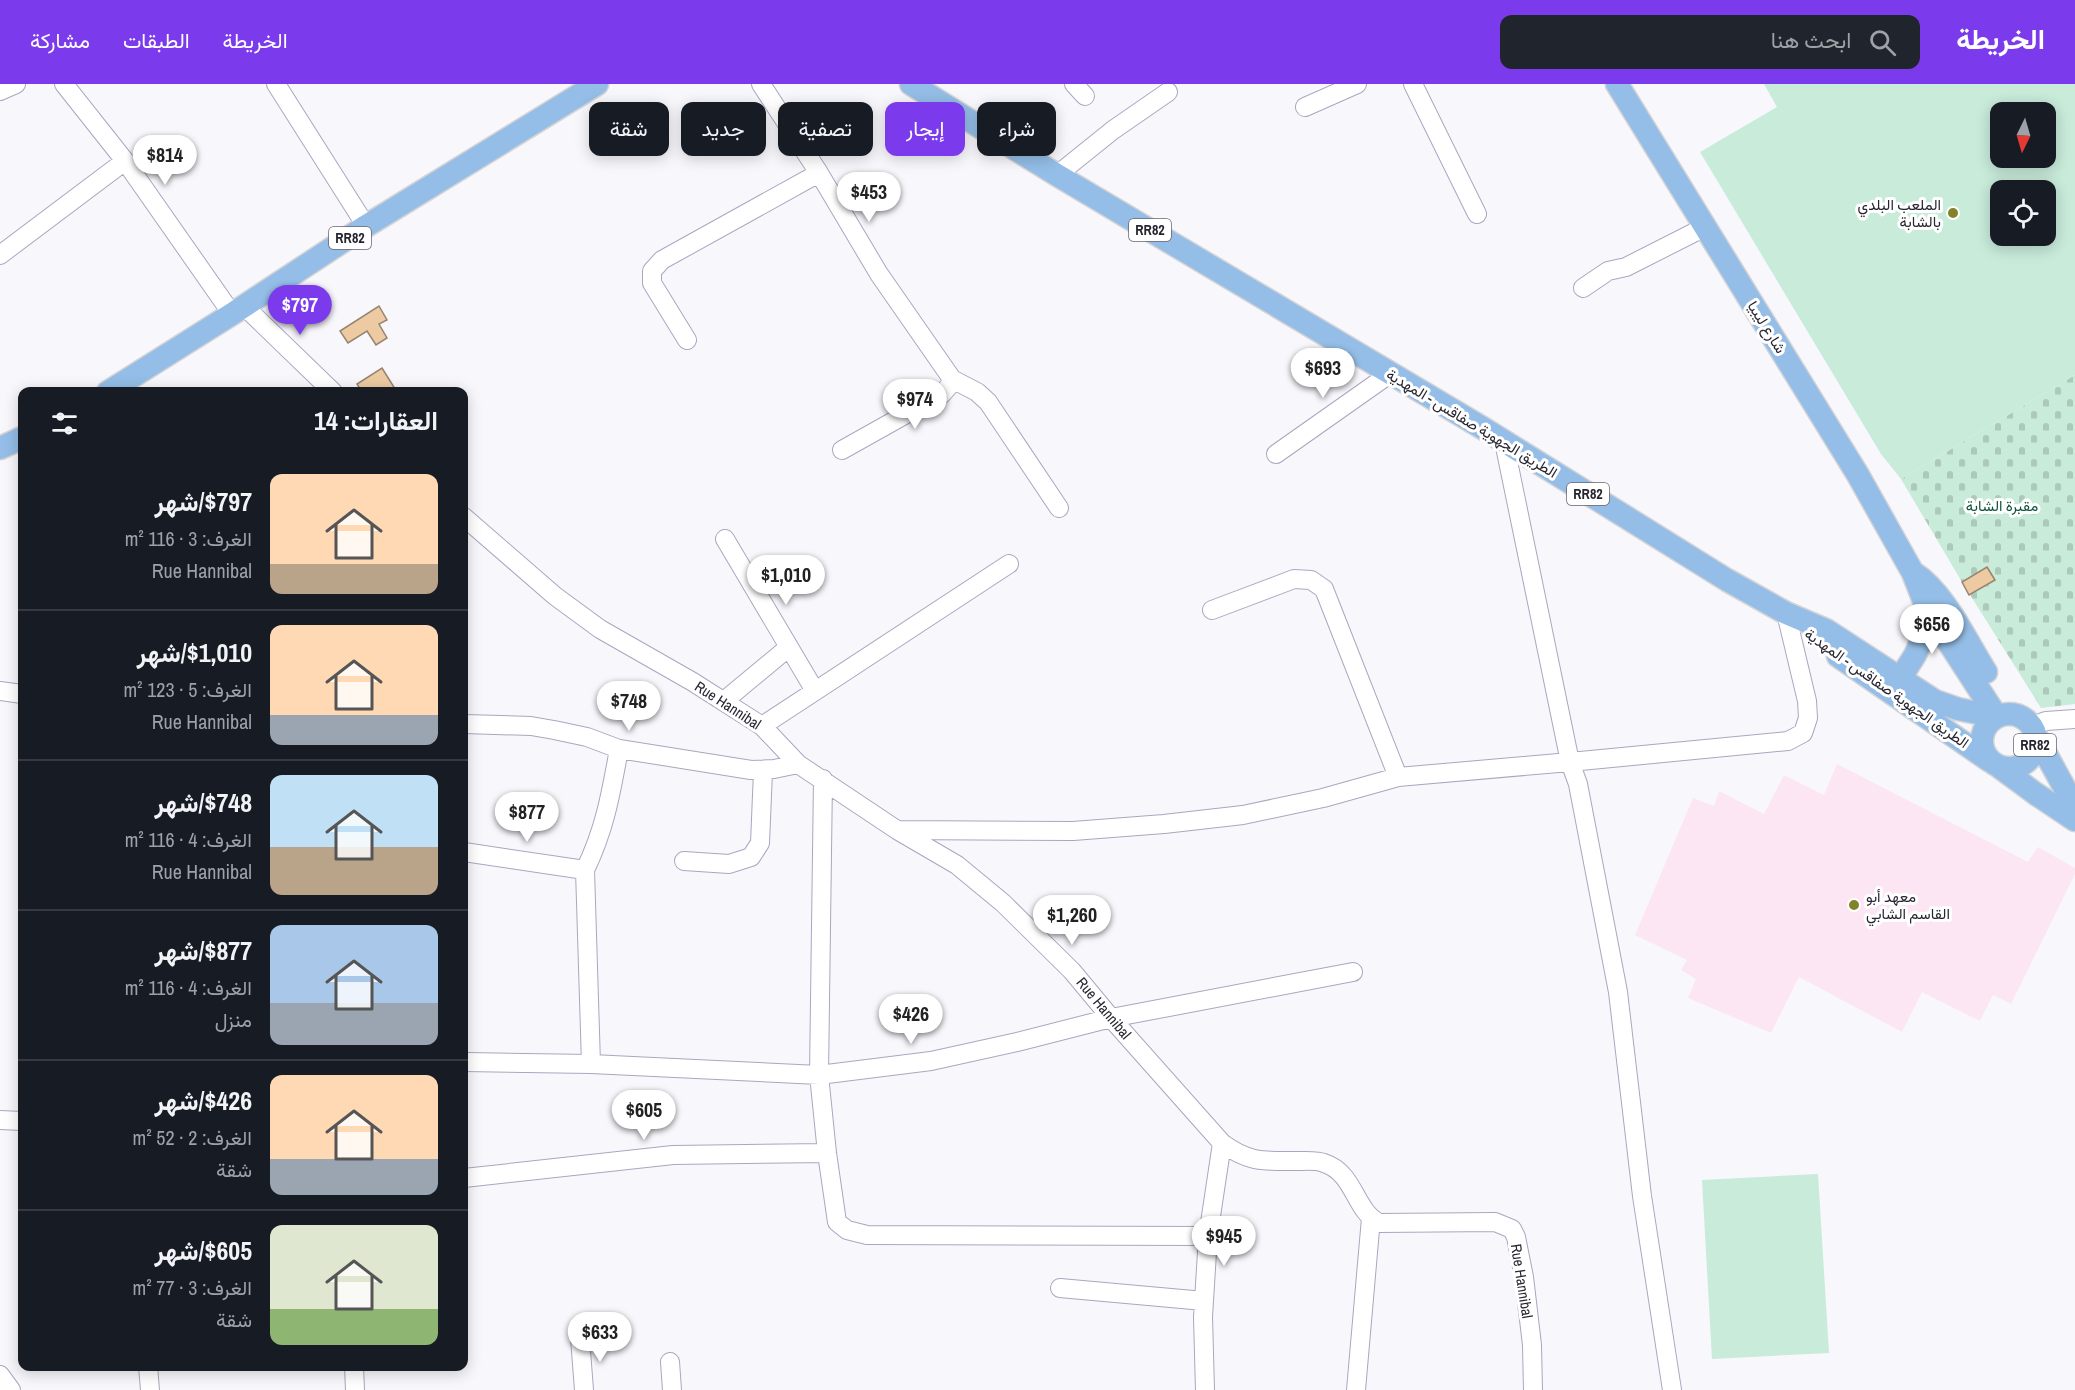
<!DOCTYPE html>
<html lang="ar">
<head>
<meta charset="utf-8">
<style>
  :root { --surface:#171b24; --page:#20242c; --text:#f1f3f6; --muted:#9ea1a6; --line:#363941; --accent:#7c3aed }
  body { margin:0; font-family:"Archivo Narrow",Vazirmatn,sans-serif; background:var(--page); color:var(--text); direction:rtl; height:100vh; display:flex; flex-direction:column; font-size:22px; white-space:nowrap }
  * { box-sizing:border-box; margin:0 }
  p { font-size:20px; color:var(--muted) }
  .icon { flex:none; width:33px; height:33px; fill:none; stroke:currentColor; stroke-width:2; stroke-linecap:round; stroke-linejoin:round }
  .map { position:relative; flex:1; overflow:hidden; direction:ltr }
  .side { position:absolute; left:18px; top:303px; width:450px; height:984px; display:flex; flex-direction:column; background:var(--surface); border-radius:12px; box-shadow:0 3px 15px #0003; direction:rtl }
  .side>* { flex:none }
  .banner { position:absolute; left:486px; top:18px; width:570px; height:54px; direction:rtl; display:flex; gap:12px }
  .needle { width:39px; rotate:185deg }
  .buttons { position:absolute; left:1990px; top:18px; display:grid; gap:12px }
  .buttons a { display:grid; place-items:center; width:66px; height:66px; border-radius:12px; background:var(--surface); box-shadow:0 3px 15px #0003; font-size:30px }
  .price { position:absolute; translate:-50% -51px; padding:0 14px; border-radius:21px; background:#fff; color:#222; font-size:20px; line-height:39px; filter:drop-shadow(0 2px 3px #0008) }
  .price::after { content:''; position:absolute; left:50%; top:36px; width:18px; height:14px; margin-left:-9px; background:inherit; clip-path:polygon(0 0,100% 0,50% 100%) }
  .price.selected { background:var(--accent); color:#fff }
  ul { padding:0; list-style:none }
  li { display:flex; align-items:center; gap:18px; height:150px; padding:0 30px }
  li+li { border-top:2px solid var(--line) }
  li span { display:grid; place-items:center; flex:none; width:168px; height:120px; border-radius:12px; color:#555 }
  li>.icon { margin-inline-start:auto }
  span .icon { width:72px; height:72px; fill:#fffc; stroke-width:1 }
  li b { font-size:26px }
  h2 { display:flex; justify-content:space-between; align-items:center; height:72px; padding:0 30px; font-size:26px }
  .pill { padding:0 21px; border-radius:12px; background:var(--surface); box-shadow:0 3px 15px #0003; font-size:21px; line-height:54px }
  .pill.selected { background:var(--accent); color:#fff }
  header { display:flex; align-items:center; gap:36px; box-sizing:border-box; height:84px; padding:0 30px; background:var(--accent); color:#fff }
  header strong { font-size:28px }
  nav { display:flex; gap:33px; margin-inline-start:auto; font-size:21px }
  .search { width:420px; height:54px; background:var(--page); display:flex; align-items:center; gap:15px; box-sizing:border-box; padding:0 21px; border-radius:12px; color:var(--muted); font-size:22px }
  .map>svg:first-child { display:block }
</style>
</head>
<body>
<header>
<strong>الخريطة</strong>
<div class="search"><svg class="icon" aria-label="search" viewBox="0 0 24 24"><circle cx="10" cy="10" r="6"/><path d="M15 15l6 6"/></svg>ابحث هنا</div>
<nav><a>الخريطة</a><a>الطبقات</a><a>مشاركة</a></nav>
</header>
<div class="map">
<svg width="2075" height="1306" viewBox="0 0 2075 1306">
  <defs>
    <pattern id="cemetery-stones" width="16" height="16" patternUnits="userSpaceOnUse" patternTransform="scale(1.5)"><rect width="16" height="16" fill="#c8ebda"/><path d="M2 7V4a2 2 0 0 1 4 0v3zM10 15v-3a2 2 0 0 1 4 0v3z" fill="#acc9bb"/></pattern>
  </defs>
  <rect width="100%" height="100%" fill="#f8f7fc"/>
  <path fill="#fde6f3" d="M1837,680L2028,778L2038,763L2075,784V790L2011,920L1993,911L1980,937L1922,908L1902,948L1799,893L1771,949L1688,914L1696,895L1681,886L1687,876L1635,851L1693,714L1714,722L1719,707L1764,730L1784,691L1824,711Z"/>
  <path fill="url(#cemetery-stones)" d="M2075,291V620L2041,624L1962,498L1901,395Z"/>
  <path fill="#c8ebda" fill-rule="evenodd" d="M1764,0H2075V291L1901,395L1881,370L1700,68L1777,23ZM2046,28V74H2001V28ZM2046,106V152H2001V106Z
    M1818,1090L1829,1269L1712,1275L1702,1096Z"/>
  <path fill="#edcaa2" stroke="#96846f" stroke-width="1.5" d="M379,222L387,236L379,240L387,254L376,261L367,247L348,259L340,247Z
    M382,284L397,308H362L357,300Z
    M1987,483L1995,496L1969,511L1962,498Z"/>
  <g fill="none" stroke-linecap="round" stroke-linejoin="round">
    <defs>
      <path id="minor" d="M64,0L125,77L232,230
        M276,0L366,142
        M761,0L819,89L879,190L952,295L977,308L988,318L1059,424
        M1074,0L1085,12
        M1413,0L1477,130
        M0,7L16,0
        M1305,23L1357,0
        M1057,91L1113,46L1168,8
        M0,171L125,77
        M1583,204L1608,187L1626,183L1705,143
        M243,221L333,308
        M687,256L652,199V187L662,176L819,89
        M842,366L942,310L949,302L952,295
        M1276,370L1391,289
        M464,433L555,512L600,545L693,598L762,642L798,680L897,746L957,781L1003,819L1072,887L1111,934L1222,1059C1249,1079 1264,1077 1297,1077C1305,1077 1317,1076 1324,1079C1355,1089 1354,1126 1379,1139L1495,1138L1512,1145L1516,1153L1524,1193L1532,1261L1533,1306
        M725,455L815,607
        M1212,526L1294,495L1311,496L1324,505L1398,693
        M0,607L22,610
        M724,617L789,563
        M464,640L531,642L554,646L587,653L619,665L751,686L774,685L798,680
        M762,642L1009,480
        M2032,642L2046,637L2075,635
        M823,695L819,991L827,1069L837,1138L847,1146L867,1151L1208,1152
        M897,746L1073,747L1164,740L1243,731L1323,714L1398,693L1570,678L1504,358
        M464,768L585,786
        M684,777L729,780L751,773L760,759L763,687
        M464,978L591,980L819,991L931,977L1017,958L1111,934L1353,888
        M591,980L585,786C605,745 611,709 619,665
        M0,1036L22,1037
        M464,1094L673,1071L827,1069
        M1060,1204L1204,1217
        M580,1254L584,1306
        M670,1278L672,1306
        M148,1282L150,1306
        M354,1282L355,1306
        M0,1291L11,1306
        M1205,1306L1203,1233L1208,1152L1222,1059
        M1356,1306L1371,1134
        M1672,1306L1642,1112L1618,908L1578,700L1570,678L1788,657L1803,649L1808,634L1807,617L1786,529"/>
      <path id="major" d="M911,0L1057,91L1481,343L1727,496L1786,529L1826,546L1935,617L1958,625L1997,633
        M1617,0L1858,391L1913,489L1927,525L1997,633
        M108,308L232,230L366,142L597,0
        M0,364L22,354
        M1914,489C1944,508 1967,558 1986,588
        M1838,572L1990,677
        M1896,609C1898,595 1908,583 1915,571C1923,556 1926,541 1927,525
        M1982 657a27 27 0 1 1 54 0a27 27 0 1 1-54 0Z
        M2035,650L2075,723
        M1998,682L2036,710L2075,736"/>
    </defs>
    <use href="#minor" stroke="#aba6c0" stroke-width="20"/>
    <use href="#major" stroke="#d4d3d5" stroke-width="25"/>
    <use href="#minor" stroke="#fff" stroke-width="18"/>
    <use href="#major" stroke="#94bee7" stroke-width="22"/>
  </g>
  <g fill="#83822b" stroke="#fff" stroke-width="2">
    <circle cx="1953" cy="129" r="6"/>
    <circle cx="1854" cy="821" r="6"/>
  </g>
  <g text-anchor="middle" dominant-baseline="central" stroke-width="6" stroke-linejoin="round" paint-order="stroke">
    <g fill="#fff" stroke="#68666d" stroke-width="1.5">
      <rect x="1129" y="135" width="42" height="22" rx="4.5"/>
      <rect x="329" y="143" width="42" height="22" rx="4.5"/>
      <rect x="1567" y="399" width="42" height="22" rx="4.5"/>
      <rect x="2014" y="650" width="42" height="22" rx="4.5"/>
    </g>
    <g font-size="14" font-weight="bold" fill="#27252f">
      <text x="1150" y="146">RR82</text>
      <text x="350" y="154">RR82</text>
      <text x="1588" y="410">RR82</text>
      <text x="2035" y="661">RR82</text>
    </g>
    <g font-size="15" fill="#27252f" stroke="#fff" text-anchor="end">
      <text x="1941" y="120">الملعب البلدي<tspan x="1941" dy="17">بالشابة</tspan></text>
      <text x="1866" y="812" text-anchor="start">معهد أبو<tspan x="1866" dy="17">القاسم الشابي</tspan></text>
    </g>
    <g font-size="15" fill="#27252f" stroke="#fff">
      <text transform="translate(1767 243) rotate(58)">شارع ليبيا</text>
      <text transform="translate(1472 339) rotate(31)">الطريق الجهوية صفاقس - المهدية</text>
      <text transform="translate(1887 604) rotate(35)">الطريق الجهوية صفاقس - المهدية</text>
      <text transform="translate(728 621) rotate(33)">Rue Hannibal</text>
      <text transform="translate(1104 924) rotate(50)">Rue Hannibal</text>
      <text transform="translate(1522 1197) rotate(81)">Rue Hannibal</text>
    </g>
    <g font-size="15" fill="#11543c" stroke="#fff">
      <text x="2002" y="421">مقبرة الشابة</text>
    </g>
  </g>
</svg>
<div class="buttons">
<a><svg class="needle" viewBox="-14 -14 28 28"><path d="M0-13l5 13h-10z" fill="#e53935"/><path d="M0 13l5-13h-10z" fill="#9ea1a6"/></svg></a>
<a><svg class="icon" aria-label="locate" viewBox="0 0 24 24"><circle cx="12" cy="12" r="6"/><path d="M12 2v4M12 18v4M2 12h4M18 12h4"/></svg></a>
</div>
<b class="price" style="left:165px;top:102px">$814</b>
<b class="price" style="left:869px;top:139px">$453</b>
<b class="price selected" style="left:300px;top:252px">$797</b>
<b class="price" style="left:1323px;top:315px">$693</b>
<b class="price" style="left:915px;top:346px">$974</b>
<b class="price" style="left:786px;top:522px">$1,010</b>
<b class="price" style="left:1932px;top:571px">$656</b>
<b class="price" style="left:629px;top:648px">$748</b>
<b class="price" style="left:527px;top:759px">$877</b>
<b class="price" style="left:1072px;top:862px">$1,260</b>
<b class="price" style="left:911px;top:961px">$426</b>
<b class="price" style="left:644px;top:1057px">$605</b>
<b class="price" style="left:1224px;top:1183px">$945</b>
<b class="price" style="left:600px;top:1279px">$633</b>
<div class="banner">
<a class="pill">شراء</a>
<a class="pill selected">إيجار</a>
<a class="pill">تصفية</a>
<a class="pill">جديد</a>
<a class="pill">شقة</a>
</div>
<section class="side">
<h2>العقارات: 14<svg class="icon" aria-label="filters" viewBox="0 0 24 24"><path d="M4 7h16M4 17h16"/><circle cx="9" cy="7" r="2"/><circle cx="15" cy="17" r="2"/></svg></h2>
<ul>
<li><span style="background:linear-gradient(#ffd9b3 75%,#b9a48a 0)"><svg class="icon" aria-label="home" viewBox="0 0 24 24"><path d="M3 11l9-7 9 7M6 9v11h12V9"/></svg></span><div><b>$797/شهر</b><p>الغرف: 3 · 116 m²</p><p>Rue Hannibal</p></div></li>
<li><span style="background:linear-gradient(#ffd9b3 75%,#9aa5b1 0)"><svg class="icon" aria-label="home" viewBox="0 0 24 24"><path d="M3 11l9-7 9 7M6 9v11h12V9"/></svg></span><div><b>$1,010/شهر</b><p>الغرف: 5 · 123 m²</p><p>Rue Hannibal</p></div></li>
<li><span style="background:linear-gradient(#bfe0f5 60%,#b9a48a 0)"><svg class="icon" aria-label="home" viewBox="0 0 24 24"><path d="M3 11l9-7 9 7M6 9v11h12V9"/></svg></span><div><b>$748/شهر</b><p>الغرف: 4 · 116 m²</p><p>Rue Hannibal</p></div></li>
<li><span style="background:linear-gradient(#a9c7e8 65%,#9aa5b1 0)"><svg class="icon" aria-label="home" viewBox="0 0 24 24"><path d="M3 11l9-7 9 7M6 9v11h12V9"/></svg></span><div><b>$877/شهر</b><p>الغرف: 4 · 116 m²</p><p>منزل</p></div></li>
<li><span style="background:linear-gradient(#ffd9b3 70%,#9aa5b1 0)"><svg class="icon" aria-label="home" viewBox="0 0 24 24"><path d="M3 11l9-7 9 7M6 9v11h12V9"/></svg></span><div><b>$426/شهر</b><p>الغرف: 2 · 52 m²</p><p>شقة</p></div></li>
<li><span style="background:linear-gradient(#dfe7d0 70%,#8fb573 0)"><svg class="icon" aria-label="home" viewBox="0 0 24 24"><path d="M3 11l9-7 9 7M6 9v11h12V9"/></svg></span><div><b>$605/شهر</b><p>الغرف: 3 · 77 m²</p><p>شقة</p></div></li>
</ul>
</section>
</div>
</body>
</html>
